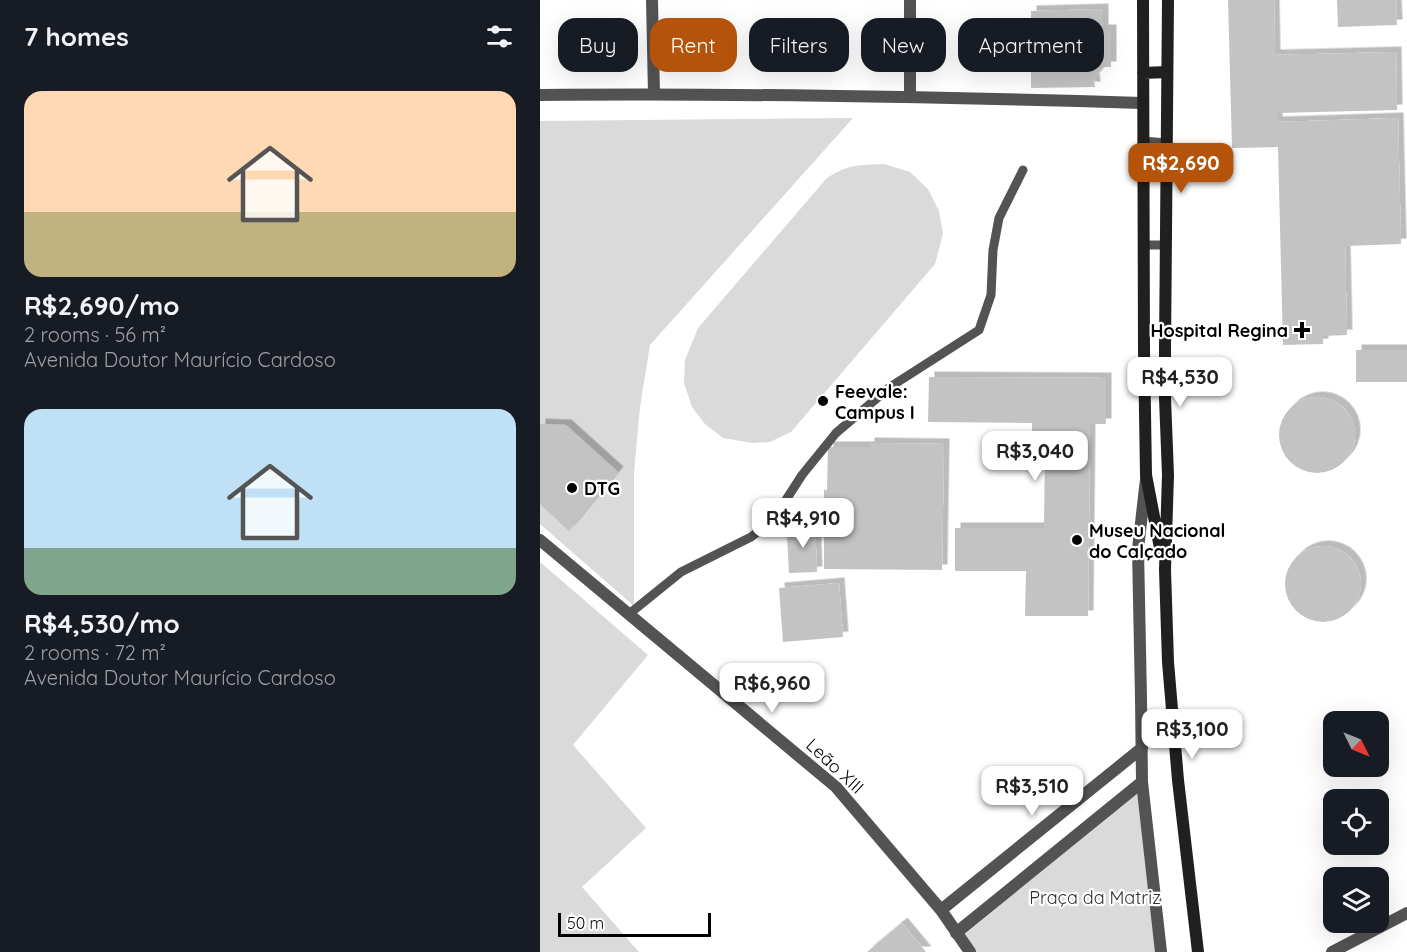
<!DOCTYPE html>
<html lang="en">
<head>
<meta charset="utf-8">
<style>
  :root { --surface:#171b24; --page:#20242c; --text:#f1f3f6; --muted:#9ea1a6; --accent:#b45309 }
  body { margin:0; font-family:Quicksand,sans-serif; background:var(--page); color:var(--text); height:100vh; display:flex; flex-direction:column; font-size:22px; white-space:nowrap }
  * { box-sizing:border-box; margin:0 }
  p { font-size:20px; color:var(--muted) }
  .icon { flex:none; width:33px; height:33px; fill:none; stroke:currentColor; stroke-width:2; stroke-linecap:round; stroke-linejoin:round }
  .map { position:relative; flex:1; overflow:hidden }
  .details { display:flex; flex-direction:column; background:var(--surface); width:540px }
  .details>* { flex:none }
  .hud { position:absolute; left:18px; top:18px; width:570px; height:54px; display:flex; gap:12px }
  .needle { width:39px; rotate:133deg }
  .fabs { position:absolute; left:783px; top:711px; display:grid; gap:12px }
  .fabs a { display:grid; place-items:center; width:66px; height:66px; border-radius:12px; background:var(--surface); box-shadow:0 6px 24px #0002; font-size:30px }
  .scale { position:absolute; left:18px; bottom:15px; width:153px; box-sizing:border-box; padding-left:6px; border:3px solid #000; border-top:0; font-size:16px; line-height:21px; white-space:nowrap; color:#000; -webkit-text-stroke:4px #fff; paint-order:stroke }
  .price { position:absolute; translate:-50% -51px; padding:0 14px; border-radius:12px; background:#fff; color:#222; font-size:20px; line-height:39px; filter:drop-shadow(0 2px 3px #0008) }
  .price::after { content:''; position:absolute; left:50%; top:36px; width:18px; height:14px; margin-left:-9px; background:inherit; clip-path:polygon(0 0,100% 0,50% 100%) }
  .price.current { background:var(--accent); color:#fff }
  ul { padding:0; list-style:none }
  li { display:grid; align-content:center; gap:12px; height:318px; padding:0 24px }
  li span { display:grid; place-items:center; height:186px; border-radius:18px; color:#555 }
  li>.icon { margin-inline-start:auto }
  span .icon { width:108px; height:108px; fill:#fffc; stroke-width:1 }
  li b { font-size:26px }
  h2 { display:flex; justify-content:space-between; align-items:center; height:72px; padding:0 24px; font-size:26px }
  .tag { padding:0 21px; border-radius:18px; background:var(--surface); box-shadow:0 6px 24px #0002; font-size:21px; line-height:54px }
  .tag.current { background:var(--accent); color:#fff }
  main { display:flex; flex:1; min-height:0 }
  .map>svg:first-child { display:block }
</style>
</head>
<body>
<main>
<section class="details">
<h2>7 homes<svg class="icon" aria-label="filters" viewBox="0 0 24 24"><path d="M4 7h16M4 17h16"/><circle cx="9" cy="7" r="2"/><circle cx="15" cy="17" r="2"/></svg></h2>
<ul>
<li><span style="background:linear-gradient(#ffd9b3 65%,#c2b280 0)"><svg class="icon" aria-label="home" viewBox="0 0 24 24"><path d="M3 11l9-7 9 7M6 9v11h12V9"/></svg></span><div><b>R$2,690/mo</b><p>2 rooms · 56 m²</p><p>Avenida Doutor Maurício Cardoso</p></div></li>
<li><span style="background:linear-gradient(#bfe0f5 75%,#7fa58c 0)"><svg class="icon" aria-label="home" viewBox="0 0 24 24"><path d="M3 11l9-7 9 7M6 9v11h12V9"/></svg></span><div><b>R$4,530/mo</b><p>2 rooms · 72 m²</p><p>Avenida Doutor Maurício Cardoso</p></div></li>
</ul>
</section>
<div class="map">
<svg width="867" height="952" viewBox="0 0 867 952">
  <defs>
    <filter id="shadow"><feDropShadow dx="5.5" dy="-5.5" stdDeviation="0" flood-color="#0004"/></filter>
  </defs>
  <rect width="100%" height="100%" fill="#fff"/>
  <path fill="#dadada" d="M313,118L110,345L100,407L94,472V606L0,524V121Z
    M344,164L370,172L388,189L399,211L403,234L395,264L251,432L230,442L212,443L183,438L165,424L152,407L144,383L145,360L158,328L286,179C308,164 318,165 344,164Z
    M0,562L108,655L33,745L106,828L42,887L99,952H0Z
    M598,792L618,952H436L424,935Z"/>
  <path fill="#c3c3c3" filter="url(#shadow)" d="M688,0H734L735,55L856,52L857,110L737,113V122L858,118L861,244L805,246L807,335L783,336V344L743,345L738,147L692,148Z
    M797,0H856L857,25L798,27Z
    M563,9V30H571V67H564L554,78L555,87L491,88V11Z
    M816,350H867V382H816Z
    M389,377L566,378V424H550L548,616H485L486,571H415V528H504L505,442H492V423L388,422Z
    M739 435a38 38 0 1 1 76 0a38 38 0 1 1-76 0Z
    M0,424L26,425L78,472L29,531L0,504Z
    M329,443L404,444L402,570L284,569V490H287L288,447H329Z
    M275,523L277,572L249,573L247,535H254L253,524Z
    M745 584a38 38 0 1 1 76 0a38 38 0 1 1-76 0Z
    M299,583L303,637L243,642L239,588Z
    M362,923L386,952H327Z"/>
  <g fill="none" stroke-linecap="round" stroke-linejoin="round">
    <path stroke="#535353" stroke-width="9" d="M603,141L626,143
      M604,245H625
      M89,614L141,572L211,537L233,520L262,475L296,433L350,387L439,330L451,295L453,250L459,218L483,170"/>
    <path stroke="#535353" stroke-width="12" d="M112,0L114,94
      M370,0V97
      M0,95C201,93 402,97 602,103
      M606,479L598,549L601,699L602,782L621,952
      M401,910L602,748
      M416,933L602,782
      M792,952L867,913"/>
    <path stroke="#535353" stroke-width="12" d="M0,540L296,787L401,910L430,952"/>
    <path stroke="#202020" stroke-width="12" d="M603,0L604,350L606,475L620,548
      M628,0L625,349V398L628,475L625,570L628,662L638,780L658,952
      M603,73L627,72"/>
  </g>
  <g fill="#000" stroke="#fff" stroke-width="2">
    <path d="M759 321h6v6h6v6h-6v6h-6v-6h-6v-6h6z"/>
    <circle cx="283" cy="401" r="6"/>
    <circle cx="32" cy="488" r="6"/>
    <circle cx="537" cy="540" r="6"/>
  </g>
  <g text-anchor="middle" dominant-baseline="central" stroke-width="4.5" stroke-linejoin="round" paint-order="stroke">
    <g font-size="18" font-weight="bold" fill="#000" stroke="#fff" text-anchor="start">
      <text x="748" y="330" text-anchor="end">Hospital Regina</text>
      <text x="295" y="391">Feevale:<tspan x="295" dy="21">Campus I</tspan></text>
      <text x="44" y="488">DTG</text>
      <text x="549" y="530">Museu Nacional<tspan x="549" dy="21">do Calçado</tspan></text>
    </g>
    <g font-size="18" fill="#000" stroke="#fff">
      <text transform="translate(295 766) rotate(43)">Leão XIII</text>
    </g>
    <g font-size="18" fill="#313131" stroke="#fff">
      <text x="555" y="897">Praça da Matriz</text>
    </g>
  </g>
</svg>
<div class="fabs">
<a><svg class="needle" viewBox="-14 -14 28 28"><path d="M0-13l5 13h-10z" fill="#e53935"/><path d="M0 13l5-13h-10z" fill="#9ea1a6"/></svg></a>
<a><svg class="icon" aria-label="locate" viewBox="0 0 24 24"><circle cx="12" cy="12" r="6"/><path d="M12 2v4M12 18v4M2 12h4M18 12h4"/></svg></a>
<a><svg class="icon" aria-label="layers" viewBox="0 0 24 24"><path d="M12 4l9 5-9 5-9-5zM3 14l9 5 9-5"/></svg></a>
</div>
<div class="scale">50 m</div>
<b class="price current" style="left:641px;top:194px">R$2,690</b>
<b class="price" style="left:640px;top:408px">R$4,530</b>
<b class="price" style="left:495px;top:482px">R$3,040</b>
<b class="price" style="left:263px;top:549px">R$4,910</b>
<b class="price" style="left:232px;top:714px">R$6,960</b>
<b class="price" style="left:652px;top:760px">R$3,100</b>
<b class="price" style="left:492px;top:817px">R$3,510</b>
<div class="hud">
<a class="tag">Buy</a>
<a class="tag current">Rent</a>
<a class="tag">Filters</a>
<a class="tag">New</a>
<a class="tag">Apartment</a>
</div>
</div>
</main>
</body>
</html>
